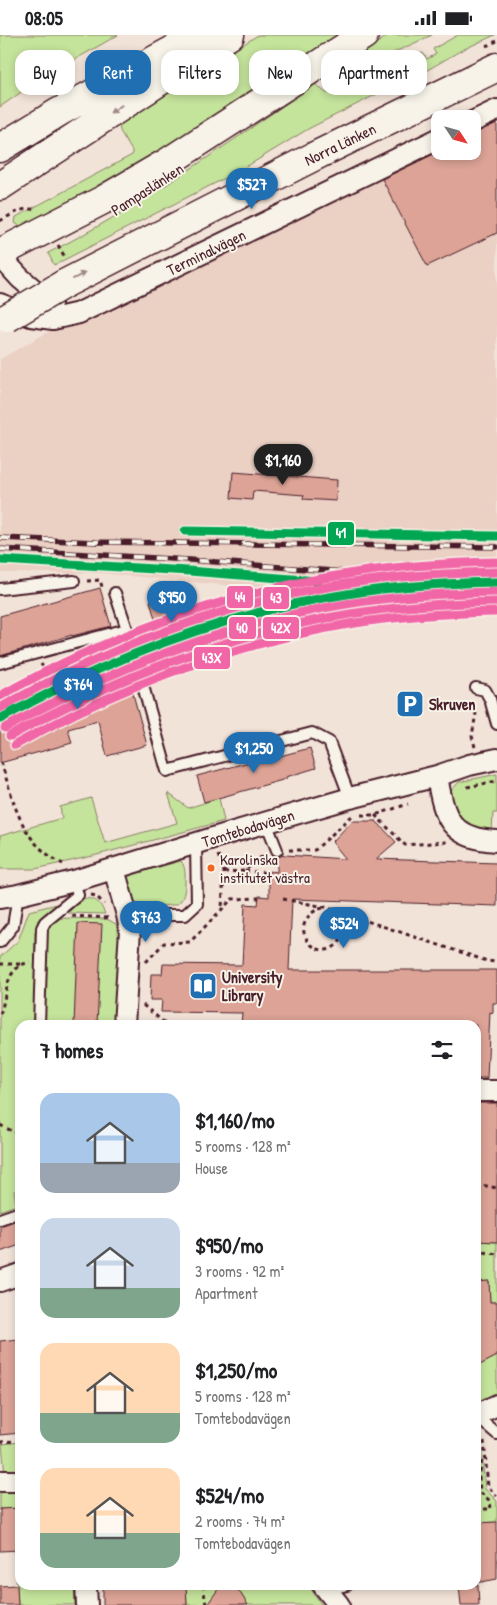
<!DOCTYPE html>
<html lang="en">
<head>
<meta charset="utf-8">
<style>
  :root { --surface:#fff; --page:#f2f2f2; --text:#202124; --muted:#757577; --accent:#1f6fb2 }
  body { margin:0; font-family:"Patrick Hand",sans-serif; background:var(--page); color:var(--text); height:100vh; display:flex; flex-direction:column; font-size:19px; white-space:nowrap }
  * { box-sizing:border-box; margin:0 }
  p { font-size:16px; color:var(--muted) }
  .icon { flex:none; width:28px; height:28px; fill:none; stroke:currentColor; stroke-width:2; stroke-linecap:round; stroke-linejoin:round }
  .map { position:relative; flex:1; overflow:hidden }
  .panel { position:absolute; left:15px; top:985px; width:466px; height:570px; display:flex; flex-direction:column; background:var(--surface); border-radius:15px; box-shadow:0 2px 8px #0003 }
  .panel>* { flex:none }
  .guide { position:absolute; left:15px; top:15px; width:468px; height:45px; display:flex; gap:10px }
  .needle { width:32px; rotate:126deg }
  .controls { position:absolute; left:431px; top:75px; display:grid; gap:10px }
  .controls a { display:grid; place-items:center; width:50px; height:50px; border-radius:10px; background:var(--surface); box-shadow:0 2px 8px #0003; font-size:25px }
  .price { position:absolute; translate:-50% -42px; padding:0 11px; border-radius:18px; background:var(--accent); color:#fff; font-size:16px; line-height:32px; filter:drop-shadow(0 1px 2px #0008) }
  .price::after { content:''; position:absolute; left:50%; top:30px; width:15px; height:11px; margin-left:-8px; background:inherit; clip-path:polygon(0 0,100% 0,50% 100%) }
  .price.active { background:#222; color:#fff }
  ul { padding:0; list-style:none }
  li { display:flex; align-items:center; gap:15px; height:125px; padding:0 25px }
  li span { display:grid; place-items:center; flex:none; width:140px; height:100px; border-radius:15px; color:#555 }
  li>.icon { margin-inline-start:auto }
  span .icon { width:60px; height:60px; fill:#fffc; stroke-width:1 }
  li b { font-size:21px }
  h2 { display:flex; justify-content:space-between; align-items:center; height:60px; padding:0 25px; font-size:21px }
  .tag { padding:0 18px; border-radius:15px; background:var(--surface); box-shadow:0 2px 8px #0003; font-size:18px; line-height:45px }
  .tag.active { background:var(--accent); color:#fff }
  .status { display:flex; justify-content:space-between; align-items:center; height:35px; padding:0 25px; background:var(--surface); direction:ltr }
  .status svg { height:14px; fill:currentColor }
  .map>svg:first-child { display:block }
</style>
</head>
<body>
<div class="status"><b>08:05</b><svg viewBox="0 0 49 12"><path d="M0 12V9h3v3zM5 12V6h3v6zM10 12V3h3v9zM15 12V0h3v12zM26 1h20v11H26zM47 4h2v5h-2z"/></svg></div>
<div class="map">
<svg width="497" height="1570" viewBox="0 0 497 1570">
  <rect width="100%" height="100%" fill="#f2e3d8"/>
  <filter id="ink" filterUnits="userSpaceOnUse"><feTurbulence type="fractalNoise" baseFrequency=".02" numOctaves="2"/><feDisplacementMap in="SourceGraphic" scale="10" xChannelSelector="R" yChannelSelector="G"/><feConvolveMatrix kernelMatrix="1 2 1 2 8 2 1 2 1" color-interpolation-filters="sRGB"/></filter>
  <g filter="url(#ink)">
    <path fill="#ebd0c4" d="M497,71V580L391,566L99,538H0V324L178,224L440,98V116H472V84Z"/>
    <path fill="#c4e39b" stroke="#878163" d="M0,0H118L37,46L0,72Z
      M258,0H341L151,124L23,193L15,188L16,182L132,120V116L120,96L119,89Z
      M389,0H432L380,24L353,42L349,44C342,42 341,36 345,29Z
      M458,0H495L460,16L424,37L418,24L419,19L423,18L427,24L436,19L433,14Z
      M374,39L381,51L395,45L397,49L308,94L241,135L54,230L48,218C142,171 228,108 315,49L326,58L345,60Z
      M497,739V778H493L492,797L461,790L445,762L459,747Z
      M168,758L188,773L219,763L224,786L93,821L35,834H0V801L62,783L60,772L91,763L105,808L177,788Z
      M181,826C186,833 185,839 185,848C185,855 184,865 177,869C170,872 138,870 130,868L125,847L128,840Z
      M82,863C96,864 99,865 105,879L68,878Z
      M61,868L62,871L38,885L35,898L34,990H20V1154L14,1156L16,1170L0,1176V922L18,906L29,876Z
      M57,883L107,884L116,889L119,898L114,990H45V894L50,886Z
      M476,1206L497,1207V1267H490L489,1246L476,1247Z
      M497,1321V1360L485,1366L479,1365L476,1355V1332Z
      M476,1398L480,1399L485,1454L497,1466V1487L476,1488Z
      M20,1407V1441H5L2,1409Z
      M20,1452V1473L0,1474V1454Z
      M15,1515H20V1550H74L75,1570H18Z
      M186,1550H225L214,1570H187Z
      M235,1550H308L322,1570H242L244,1564Z"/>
    <path fill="#dca396" stroke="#4a1f2b" d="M497,88V198L427,231L382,144L440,116H472V99Z
      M233,437L337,445L336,466L303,464L304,460L253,456L252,465L231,463Z
      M100,553L111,591L72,601V600L0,621V581Z
      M186,556L194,585L180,589L188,619L166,625L150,566Z
      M118,604L147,710L107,721L98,686L68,694L72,708L0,728V675L61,659L64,671L89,664L76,615Z
      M310,713L316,733L286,742V744L204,767L197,741L279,719L280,721Z
      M352,786H376L396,807L376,824L497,828V871L292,864L289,935H497V968H493V978L490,977L487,1043H476V990H241L242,978L161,977L162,965H150L151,939H162L163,929L242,930L245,869L258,870L259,861L269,862V836L277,837V822L285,820L346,824L332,807Z
      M78,888L102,889L97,990H74Z
      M476,1068H497V1207L476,1206Z
      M20,1184V1210L0,1217V1191Z
      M489,1246L490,1267H497V1321L476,1332V1247Z
      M20,1304V1398L0,1400V1306Z
      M20,1473V1515L0,1516V1474Z
      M497,1487V1544L476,1548V1488Z
      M17,1550L18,1570H0V1551Z
      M103,1550H186L187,1570H103Z
      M221,1550H235L248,1570H207Z
      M459,1550H478L479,1570H461Z"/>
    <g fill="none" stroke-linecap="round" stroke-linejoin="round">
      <defs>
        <path id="service" d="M0,554L74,546
          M115,558L127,594
          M0,628L127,594L167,736L312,698L329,707L350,763
          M476,653L485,655L490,664L497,689
          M266,787L277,815
          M127,880H185L197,869L196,809
          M0,907L13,891L18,860
          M39,990L42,893L45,887L78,860L74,846
          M0,1184L20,1177
          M477,1378L483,1387L497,1399
          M327,1555L347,1550"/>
        <path id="minor" d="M472,87L497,75
          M0,221L20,243L51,269
          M0,269L31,281L53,284L79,278L440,103
          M437,741C444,783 450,804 497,806
          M114,834L127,880L130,895L124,990
          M0,863L18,860L74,846L213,803L350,763L437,741L469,730L497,724
          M476,1056H497
          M0,1246L20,1239
          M476,1380L497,1370
          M0,1446H20
          M86,1550L87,1570
          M323,1550L339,1570"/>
        <path id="secondary" d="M0,218L103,165L168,127L364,0"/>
        <path id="motorway" d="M0,113L59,77L197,2
          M317,120L497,32
          M0,151L230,0"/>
      </defs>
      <use href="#service" stroke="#4a1f2b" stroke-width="14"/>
      <use href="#minor" stroke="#4a1f2b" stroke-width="24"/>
      <use href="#secondary" stroke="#4a1f2b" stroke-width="31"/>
      <use href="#motorway" stroke="#4a1f2b" stroke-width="31"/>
      <path stroke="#4a1f2b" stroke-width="3" stroke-dasharray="4 4" stroke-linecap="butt" d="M486,11L497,6
        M0,186C11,180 23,171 36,175
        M58,210L66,224
        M87,546L100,545L103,555
        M0,664L49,651L50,643L41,629
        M475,712L472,701L476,678
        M1,727C15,770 20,807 63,829
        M467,752L497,746
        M361,780H375L408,769
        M375,780L405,810L445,807L446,809
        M289,815H315L352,781
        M218,820L224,837L222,873
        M245,836L269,838
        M224,837L244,836L266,818
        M91,860L96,861L104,869
        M283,864L325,872L487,926L497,927
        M323,873C314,875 307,880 304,890C301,902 313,916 326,915C339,913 349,897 343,885C342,882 338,879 336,876
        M72,881L111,883
        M146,927L164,908L190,907L232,864L259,863
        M0,929H22
        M143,970L167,990
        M0,979C8,960 3,933 30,927
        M0,1090L20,1100
        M476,1149L497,1153
        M476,1216L497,1219
        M484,1406L488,1452L497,1461
        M0,1407L18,1406L20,1410
        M476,1474H491L490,1466L480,1457L479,1442L482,1426
        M203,1550L206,1570"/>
      <use href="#service" stroke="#f7f3e8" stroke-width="10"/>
      <use href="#minor" stroke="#f7f3e8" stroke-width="20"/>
      <use href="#secondary" stroke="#f7f3e8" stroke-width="28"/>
      <use href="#motorway" stroke="#f7f3e8" stroke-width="28"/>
      <defs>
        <path id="rail" d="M0,503L96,507L497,512
          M0,514L190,525L372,539L497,556"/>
      </defs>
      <use href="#rail" stroke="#4a1f2b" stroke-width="5.5"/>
      <use href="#rail" stroke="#f7f3e8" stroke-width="4" stroke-dasharray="11" stroke-linecap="butt"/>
      <defs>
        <path id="motorway-bridge" d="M7,283L64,249L317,120"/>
      </defs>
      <use href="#motorway-bridge" stroke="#4a1f2b" stroke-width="31" stroke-linecap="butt"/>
      <use href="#motorway-bridge" stroke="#f7f3e8" stroke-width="28"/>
      <defs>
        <path id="rail-1" d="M185,496L497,501
          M0,525L189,536L318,546
          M0,684C107,624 225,578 347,559C396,551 447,548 497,547"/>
        <path id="rail-2" d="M5,693C110,634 226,589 346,569C396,561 446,558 497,557"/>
        <path id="rail-3" d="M0,673C106,613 225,568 345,549C396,541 446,538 497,537"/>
        <path id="rail-4" d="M10,701C115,643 231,598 350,579C399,571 448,568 497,567"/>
        <path id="rail-5" d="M0,661C105,602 223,559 342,540C393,531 445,528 497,527"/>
        <path id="rail-6" d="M15,710C118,652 232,609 349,589C398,581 448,578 497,577"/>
      </defs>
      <use href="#rail-1" stroke="#f7f3e8" stroke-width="12"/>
      <use href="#rail-2" stroke="#f7f3e8" stroke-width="12"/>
      <use href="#rail-3" stroke="#f7f3e8" stroke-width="12"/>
      <use href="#rail-4" stroke="#f7f3e8" stroke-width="12"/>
      <use href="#rail-5" stroke="#f7f3e8" stroke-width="12"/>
      <use href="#rail-6" stroke="#f7f3e8" stroke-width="12"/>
      <use href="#rail-1" stroke="#00a651" stroke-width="9"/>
      <use href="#rail-2" stroke="#f166a7" stroke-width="9"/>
      <use href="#rail-3" stroke="#f166a7" stroke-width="9"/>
      <use href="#rail-4" stroke="#f166a7" stroke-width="9"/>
      <use href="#rail-5" stroke="#f166a7" stroke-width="9"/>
      <use href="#rail-6" stroke="#f166a7" stroke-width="9"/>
    </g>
    <defs><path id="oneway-solid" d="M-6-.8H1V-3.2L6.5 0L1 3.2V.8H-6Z" transform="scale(1.25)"/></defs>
    <g fill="#a0898a">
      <use href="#oneway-solid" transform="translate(116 74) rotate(147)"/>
      <use href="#oneway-solid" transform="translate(79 241) rotate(-27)"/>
    </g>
  </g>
  <defs>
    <symbol id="parking-square" viewBox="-11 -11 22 22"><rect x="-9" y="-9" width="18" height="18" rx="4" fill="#1f6fb2" stroke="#f7f3e8"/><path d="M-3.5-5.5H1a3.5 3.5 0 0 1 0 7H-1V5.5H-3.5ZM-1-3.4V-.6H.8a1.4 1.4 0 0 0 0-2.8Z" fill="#fff"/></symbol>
    <symbol id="library-square" viewBox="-11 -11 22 22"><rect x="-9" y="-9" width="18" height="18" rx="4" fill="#1f6fb2" stroke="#f7f3e8"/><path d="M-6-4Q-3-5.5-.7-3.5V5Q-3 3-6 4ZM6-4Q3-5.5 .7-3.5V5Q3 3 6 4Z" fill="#fff"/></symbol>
  </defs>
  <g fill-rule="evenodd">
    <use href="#parking-square" x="394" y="653" width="32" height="32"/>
    <use href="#library-square" x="187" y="935" width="32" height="32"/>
  </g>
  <circle fill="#f26522" stroke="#f7f3e8" stroke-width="2" cx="211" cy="833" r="4.5"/>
  <g text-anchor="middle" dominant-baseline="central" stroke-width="4" stroke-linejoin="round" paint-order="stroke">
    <g font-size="15" fill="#4a1f2b" stroke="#f7f3e8" text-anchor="start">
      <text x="220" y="824">Karolinska<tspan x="220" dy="18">institutet västra</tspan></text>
    </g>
    <g font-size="16" fill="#4a1f2b" stroke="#f7f3e8">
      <text transform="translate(340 109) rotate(-26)">Norra Länken</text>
      <text transform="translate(147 154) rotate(-33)">Pampaslänken</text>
      <text transform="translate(206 217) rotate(-26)">Terminalvägen</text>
      <text transform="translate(248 793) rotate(-17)">Tomtebodavägen</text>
    </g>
    <g font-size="16" font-weight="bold" fill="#4a1f2b" stroke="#f7f3e8" text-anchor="start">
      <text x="429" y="669">Skruven</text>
      <text x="222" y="942">University<tspan x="222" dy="18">Library</tspan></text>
    </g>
  </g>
  <g stroke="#f7f3e8" stroke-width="2">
    <rect x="327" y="486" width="28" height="25" rx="5" fill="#00a651"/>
    <rect x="226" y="550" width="28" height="24" rx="5" fill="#f166a7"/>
    <rect x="262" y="551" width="28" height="24" rx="5" fill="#f166a7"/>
    <rect x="228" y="581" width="29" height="24" rx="5" fill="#f166a7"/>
    <rect x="262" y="581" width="38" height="24" rx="5" fill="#f166a7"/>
    <rect x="193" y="611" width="38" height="24" rx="5" fill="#f166a7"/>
  </g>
  <g font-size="14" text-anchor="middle" font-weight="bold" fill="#fff">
    <text x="341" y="503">41</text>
    <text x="240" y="567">44</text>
    <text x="276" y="568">43</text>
    <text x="242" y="598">40</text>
    <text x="281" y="598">42X</text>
    <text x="212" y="628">43X</text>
  </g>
</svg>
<div class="controls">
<a><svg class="needle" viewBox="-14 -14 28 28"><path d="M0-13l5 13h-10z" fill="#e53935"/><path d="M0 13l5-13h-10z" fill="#757577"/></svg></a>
</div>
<b class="price" style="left:252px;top:175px">$527</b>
<b class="price active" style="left:283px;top:451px">$1,160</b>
<b class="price" style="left:172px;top:588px">$950</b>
<b class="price" style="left:78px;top:675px">$764</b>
<b class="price" style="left:254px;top:739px">$1,250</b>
<b class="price" style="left:146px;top:908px">$763</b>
<b class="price" style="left:344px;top:914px">$524</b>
<div class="guide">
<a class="tag">Buy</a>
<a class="tag active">Rent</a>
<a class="tag">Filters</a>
<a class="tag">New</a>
<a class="tag">Apartment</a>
</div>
<section class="panel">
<h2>7 homes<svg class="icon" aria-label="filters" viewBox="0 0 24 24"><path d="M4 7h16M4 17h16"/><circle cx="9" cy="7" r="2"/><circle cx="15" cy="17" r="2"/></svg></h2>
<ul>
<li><span style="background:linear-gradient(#a9c7e8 70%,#9aa5b1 0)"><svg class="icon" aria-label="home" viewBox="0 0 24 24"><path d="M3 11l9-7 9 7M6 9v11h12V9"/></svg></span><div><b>$1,160/mo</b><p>5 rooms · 128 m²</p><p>House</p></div></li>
<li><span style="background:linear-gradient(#c9d6e8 70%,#7fa58c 0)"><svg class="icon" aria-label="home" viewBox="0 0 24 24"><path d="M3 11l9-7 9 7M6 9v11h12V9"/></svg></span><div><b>$950/mo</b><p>3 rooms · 92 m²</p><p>Apartment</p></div></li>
<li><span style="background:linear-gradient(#ffd9b3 70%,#7fa58c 0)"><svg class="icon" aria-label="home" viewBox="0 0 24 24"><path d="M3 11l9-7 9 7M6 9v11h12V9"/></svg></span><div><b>$1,250/mo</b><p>5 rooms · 128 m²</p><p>Tomtebodavägen</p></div></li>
<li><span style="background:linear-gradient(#ffd9b3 65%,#7fa58c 0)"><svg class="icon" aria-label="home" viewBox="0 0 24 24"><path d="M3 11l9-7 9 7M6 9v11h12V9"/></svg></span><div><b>$524/mo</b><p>2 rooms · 74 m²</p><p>Tomtebodavägen</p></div></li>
</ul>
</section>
</div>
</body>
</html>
